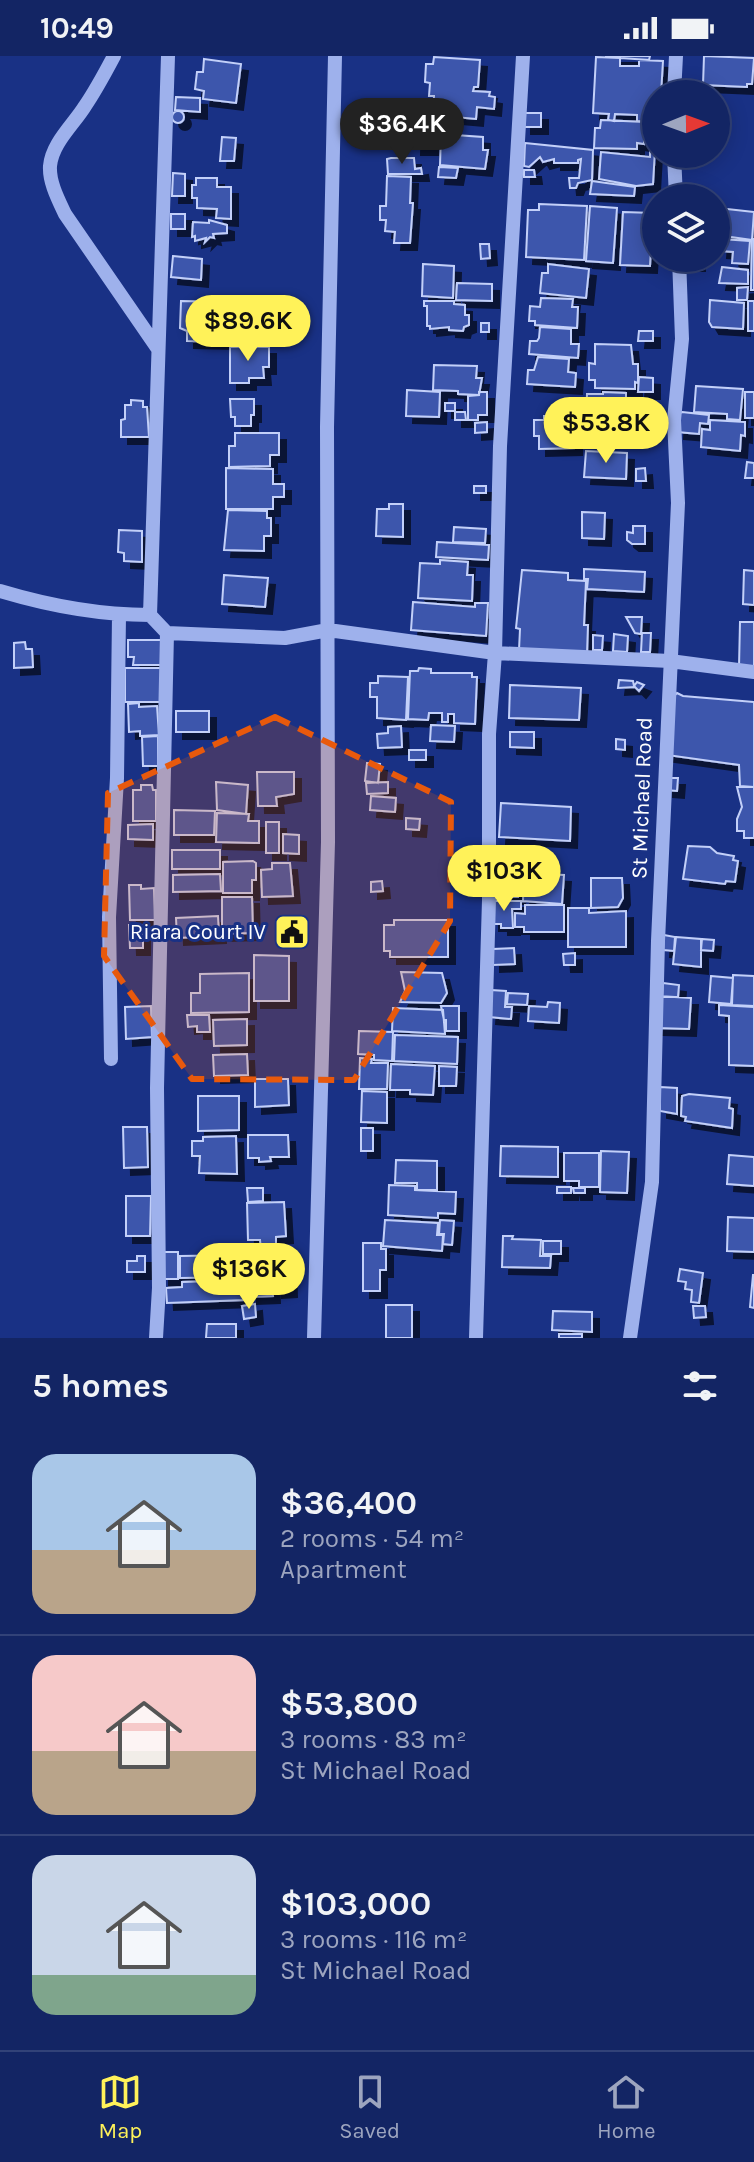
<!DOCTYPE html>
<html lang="en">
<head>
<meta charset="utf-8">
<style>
  :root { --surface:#132564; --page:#20316d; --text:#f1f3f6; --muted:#9da5bf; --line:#324278; --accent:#fff259 }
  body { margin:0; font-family:Karla,sans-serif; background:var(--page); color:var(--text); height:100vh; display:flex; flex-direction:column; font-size:30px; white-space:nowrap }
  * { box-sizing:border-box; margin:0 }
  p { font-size:26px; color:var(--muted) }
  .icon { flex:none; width:44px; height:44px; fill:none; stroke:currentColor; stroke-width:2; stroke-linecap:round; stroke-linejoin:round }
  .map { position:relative; height:1282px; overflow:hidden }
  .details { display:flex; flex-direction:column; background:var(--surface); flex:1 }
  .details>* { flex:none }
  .needle { width:52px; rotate:89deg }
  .buttons { position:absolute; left:642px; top:24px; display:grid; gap:16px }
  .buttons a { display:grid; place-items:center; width:88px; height:88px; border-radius:50%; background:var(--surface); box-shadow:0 4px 20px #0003,0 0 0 2px var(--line); font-size:40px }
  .price { position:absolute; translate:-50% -68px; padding:0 18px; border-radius:28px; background:var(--accent); color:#111; font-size:26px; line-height:52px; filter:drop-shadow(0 2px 4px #0008) }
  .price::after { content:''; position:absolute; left:50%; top:48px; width:24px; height:18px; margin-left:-12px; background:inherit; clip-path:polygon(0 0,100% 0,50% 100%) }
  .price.active { background:#222; color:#fff }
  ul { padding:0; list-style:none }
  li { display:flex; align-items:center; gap:24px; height:200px; padding:0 32px }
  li+li { border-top:2px solid var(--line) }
  li span { display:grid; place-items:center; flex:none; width:224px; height:160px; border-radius:24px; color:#555 }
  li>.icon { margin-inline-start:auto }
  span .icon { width:96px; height:96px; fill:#fffc; stroke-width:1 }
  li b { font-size:34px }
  h2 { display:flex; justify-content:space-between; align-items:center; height:96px; padding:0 32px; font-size:34px }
  .status { display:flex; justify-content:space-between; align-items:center; height:56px; padding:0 40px; background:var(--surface); direction:ltr }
  .status svg { height:22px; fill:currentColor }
  .menu { display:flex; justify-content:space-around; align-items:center; height:112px; border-top:2px solid var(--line); background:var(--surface); font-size:22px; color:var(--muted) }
  .menu a { display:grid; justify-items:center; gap:4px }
  .menu .active { color:var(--accent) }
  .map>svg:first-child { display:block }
</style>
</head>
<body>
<div class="status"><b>10:49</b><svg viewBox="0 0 49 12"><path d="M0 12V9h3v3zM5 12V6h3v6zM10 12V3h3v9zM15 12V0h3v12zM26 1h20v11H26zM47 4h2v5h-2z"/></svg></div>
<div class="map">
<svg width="754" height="1282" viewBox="0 0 754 1282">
  <defs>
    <filter id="shadow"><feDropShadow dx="7" dy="7" stdDeviation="0" flood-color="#0009"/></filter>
  </defs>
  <rect width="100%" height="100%" fill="#193185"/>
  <path fill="#3d57ac" stroke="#c3d0f9" stroke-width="2" filter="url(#shadow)" d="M606,0H650L649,4L606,1Z
    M704,0L754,2L752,28H747V31L703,29Z
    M434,1L480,4L478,31H474L473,35L490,36L489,40L495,41L494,53L477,51L476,63L433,59L434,40H429L430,27L425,26L426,8H433Z
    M596,1L620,2V10H639V4L663,5L661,38H656V66L637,65V59L615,58L614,65L608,64L609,58L593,57Z
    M204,3L241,8L236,47L203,43L204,35L195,33L197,16H203Z
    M176,41L200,42V56L175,54Z
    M172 61a6 6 0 1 1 12 0a6 6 0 1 1-12 0Z
    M524,57H541V71H524Z
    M415,59H432L431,92H414Z
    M601,64L645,66L644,88L637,87V93L594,92L595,72H600Z
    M441,78L483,81V94H488L485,113L440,109Z
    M222,81L236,82L234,105H220Z
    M525,87L593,94L592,124L578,127L576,132H570L569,122H579L581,103L578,104V107H554V103L543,106L540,101L529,111L524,110Z
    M650,94H655L653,128L636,130L599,123L601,96L650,101Z
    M391,102H414L415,113L421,112L422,118H388L387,103Z
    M439,111L458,112L456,122L438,121Z
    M524,114H534L535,121H524Z
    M173,117L185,118V140H172Z
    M387,120L411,121L410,147H413L410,187H394L395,176L385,175L386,164H380V150H386Z
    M196,122H217V131H231V163L216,162L217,153L197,152V142H192V129H196Z
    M592,125L635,131L634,140L590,138Z
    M539,148L587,150L584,204L526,201L528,154H539Z
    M590,150L617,152L613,207L586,205Z
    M718,152L754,156L752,184L717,179L716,154Z
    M623,156L653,157L650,210L620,209Z
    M171,158H185V173H171Z
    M209,164L227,169V177L213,178L214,182L210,181L205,186L206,182L195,185V180L192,181L193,166L209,167Z
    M721,183L750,185L748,208L732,207L733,196L720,195Z
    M752,183H754V234H751Z
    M480,188H489L490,202L481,203Z
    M173,200L202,203L201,224L171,221Z
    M687,202H698V208H687Z
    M423,208L454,210L453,242L422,240Z
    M548,208L589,213L586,242L540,237L542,217H548Z
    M722,211L748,214V228L719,227Z
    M457,227L492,228V245L456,244Z
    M748,231L747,244H737V232Z
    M541,242L573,243L572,251H578L577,272L535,269V265H529L530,250L540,251Z
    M710,244L744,247L743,273L712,271L709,266Z
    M181,245L229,246L228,286L187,285V275L180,272Z
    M424,245H454V248L465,249V259H469V269L464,271L463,275L449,274V271L430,273V270H427V250H424Z
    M748,245H754V275H748Z
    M481,267H489V276H481Z
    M540,271L571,273V288H579L578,302L529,298L530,285H537L539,282Z
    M639,275H653V285H638Z
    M595,288L631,289L633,308H638V327L635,326V333L595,332V324H589V307L595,308Z
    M230,291H269V311H263L264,322H249V327H230Z
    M538,301L569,303L568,316L576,317L575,331L527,328L528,314H534Z
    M434,309L477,310L476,322H482L479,339L458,338V335L433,334Z
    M639,321L653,322V336H638Z
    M696,330L743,333L740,364L727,363V358L694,356Z
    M407,334L440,336L439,361L406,360Z
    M479,336H487V359H478V364H468V340L479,339Z
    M603,336L626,337V345H630L629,365L586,363L587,338H603Z
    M745,336H754V362H745Z
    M230,343H254V359H251V370H235V361H231Z
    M131,344L143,345V351H147L149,381H121V364L125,363V349H131Z
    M445,347H455V355H445Z
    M557,353H575V369L582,368V381H575V392L539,393V380H534V364H544V360H557Z
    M455,356H465L466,364H455Z
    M682,356L709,359L708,368L700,367L699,378L677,376L678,358Z
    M710,364L745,366V380L741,379L740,395L701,391L702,373L710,374Z
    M487,366V376L475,377V367Z
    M235,377H279V399H270V410L229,411V390H235Z
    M586,395L627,397L626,423L584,421Z
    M747,406L754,407V422H745Z
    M226,412L273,413V428H284V441H273V453H226Z
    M645,412L646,425H636V413Z
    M474,430H486V437H474Z
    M389,448H403V481L376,480L377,453H389Z
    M228,454L267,455V462H271V480H264V495L224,494Z
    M582,456L605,457L604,483L582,482Z
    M633,470H645V488H632L627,484V476L633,477Z
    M454,471L486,473L485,487L453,486Z
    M119,474L142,475V506L124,505V497L118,496Z
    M437,486L489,489L488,504L436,501Z
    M440,504L468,506L467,519H473L472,545L418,542L420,507L440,508Z
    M584,513L645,516L644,536L587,533L588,523H584Z
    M522,514L568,517V524L586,525L584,569H588L587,598L519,594L520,573L516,572Z
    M744,514L754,515V549L743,548Z
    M224,519L268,522L265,551L222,548Z
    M413,546L475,551V547H488L486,580L411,574Z
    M626,561H642L641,578L635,577Z
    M740,566H754V611H739Z
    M642,577H651L650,596H641Z
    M614,578L628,580L627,596L613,595Z
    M593,579L603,580L602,594H593Z
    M128,584H161V609H133L134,601H128Z
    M25,586L26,593H32L33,611L14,612V587Z
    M125,612H161V646H125Z
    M419,612L431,613V617H472V621H477L475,668L454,667V658H448V666H442V657H429L428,664L408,663L410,615H418Z
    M378,620L408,621L406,664L377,662V641H370V627H378Z
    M619,624L633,625L634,630L637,626L644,629L639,635L635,631L618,632Z
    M510,629L581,632L579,664L509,662Z
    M677,637L683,640L754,646V731L740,730L739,709L667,699L669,645Z
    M139,647V651L157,650L159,679L140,680V675L129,676L128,648Z
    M176,655H209V676H176Z
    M431,669L455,670L454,686L430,685Z
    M401,670L402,691L378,692L377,678L388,677V671Z
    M510,676H534V692L510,691Z
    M158,680V710H143L142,681Z
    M616,683L625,684V694L616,693Z
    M409,694H426V704H409Z
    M367,707L380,708L378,727L365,725Z
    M257,716H294V738L276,741L277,750H258Z
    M666,722H678L677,735L666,734Z
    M216,726L248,729L246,758L217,754Z
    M388,726V737L367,738L366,727Z
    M141,729H152L153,734H156V765H133V734H141Z
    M737,731H754V782H744V775H737V763L742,751Z
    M371,740L396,742L395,756L370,754Z
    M501,747L571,751L570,785L499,781Z
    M174,754L215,755L214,779H174Z
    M217,757L249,758L248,765H259V787L216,786Z
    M406,762L420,763L419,774L406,773Z
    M266,766H279V797H266Z
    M153,768V784L128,783V769Z
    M283,778L299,779V798L283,797Z
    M688,790L710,791L717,797L734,800L733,804L738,805L735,826L726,825L725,828L683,823Z
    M172,794H220V813H172Z
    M253,805L256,807V824H252V837H223V806Z
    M272,807H290L293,840L262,841L261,814L272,813Z
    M496,814H519L518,841H495Z
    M524,817L564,819L562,848L523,845Z
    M220,818L221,835L173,836V819Z
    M591,822H622L623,842L618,851L591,852Z
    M382,825L383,835L371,836V826Z
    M129,829H141V833L154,832L155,864H130Z
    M222,841H252L253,877L222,878Z
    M492,845H521V853H512L513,872H501V868H492Z
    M525,849H564V876H524V871H515V857L525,858Z
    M568,852H589V857L626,855V891H568Z
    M218,860L219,880L177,882L176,862Z
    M394,864H448V901H390V895H384V869H394Z
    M129,869H143V892H130Z
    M664,879L675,881L674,895L663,894Z
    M676,881L701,883V911L673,908Z
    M702,883L714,884L713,895L701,894Z
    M514,892L515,908L493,909V893Z
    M575,897V909H564L563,898Z
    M254,899L289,900V945H254Z
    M401,916L442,917L447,937L441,947L400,946L405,935Z
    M249,917V956L191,957V937H200V918Z
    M733,919L754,920V950L732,949Z
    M711,920L733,922L731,948L709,946Z
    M663,927L679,929L678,941H662Z
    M491,934L506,935L505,951H512L511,963L489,961Z
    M508,937L528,938L527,949L507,948Z
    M658,940L691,942L689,973L656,972Z
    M548,946L560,947L559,967L528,965L529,950L547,951Z
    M719,949L754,951V1010L729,1009V960L719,959Z
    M151,950L152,981L126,983L125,951Z
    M441,950H459V975H446V964H444Z
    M393,952L443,954L445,978L392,975Z
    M187,959H209L210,976H197V970L188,971Z
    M247,963V989L214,990L213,964Z
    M359,975L393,976L392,1005L374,1004V999L358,998Z
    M395,979L458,981L457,1008L394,1005Z
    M247,998L248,1019L214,1020L213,999Z
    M360,1002L372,1003L371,1007H388L387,1033H359Z
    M391,1008L435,1010L433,1039L410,1038V1034H390Z
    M439,1010L457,1011L456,1030H439Z
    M255,1023H288L289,1049L255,1051Z
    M660,1031L677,1032V1058L660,1055Z
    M362,1035L387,1036V1067L361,1066Z
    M689,1038L730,1042L729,1052L733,1053L732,1072L685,1065L686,1061L681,1060L682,1040Z
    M198,1040H239V1074L198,1075Z
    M123,1071H147L148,1111L124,1112Z
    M361,1072H373V1095H361Z
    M248,1079H288L289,1101H270L271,1105L259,1106V1102H248Z
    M236,1080L237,1118L199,1117L200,1100H192V1085H203V1081Z
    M501,1090L558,1091V1121L500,1120Z
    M601,1095L629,1096L627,1137L600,1136Z
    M564,1097H599V1131H579V1125H564Z
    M729,1099L754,1101V1130L727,1128Z
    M396,1104L437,1105V1134H417V1127H395Z
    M389,1129L415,1130V1134L456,1136L455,1158L438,1157V1162L388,1159Z
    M557,1131H571V1137H557Z
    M247,1132H263V1145L248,1146Z
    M573,1132H585V1137H574Z
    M126,1140H151L150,1180H126Z
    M284,1146L286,1180L276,1181V1192L261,1193L260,1184H248L247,1147Z
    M728,1161L754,1162V1196L727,1195Z
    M385,1164L438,1167L437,1179H443L442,1195L383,1190Z
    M440,1164L454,1165L452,1189L443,1188L444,1178H439Z
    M503,1180H513L512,1183L541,1184L540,1200H551L550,1212L502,1211Z
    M543,1185H561V1198H543Z
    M363,1187H381V1193H386V1214H380V1235H363Z
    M162,1196H178V1223H162Z
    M242,1199V1221L180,1222V1200Z
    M137,1200H145V1216H127V1205H137Z
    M271,1200L273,1240L250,1241L249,1201Z
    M289,1200L290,1234L275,1235L274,1201Z
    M680,1213L703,1217L699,1247L691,1246L692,1234L685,1233L686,1226L678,1225Z
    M753,1219H754V1252L750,1251Z
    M245,1224V1244L167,1247L166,1232L182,1231V1226Z
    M255,1248L256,1261L244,1263L242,1250Z
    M386,1249H412V1282H386Z
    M693,1250H705L706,1261L694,1262Z
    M553,1255L592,1256V1276L552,1274Z
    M207,1268H236V1282H206Z
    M559,1278H582V1282H559Z"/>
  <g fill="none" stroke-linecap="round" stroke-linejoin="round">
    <path stroke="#9eb1ec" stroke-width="14" d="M114,0C105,17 96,34 85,50C74,68 52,87 50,110C49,126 58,143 65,158L158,293
      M674,38L676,0
      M674,98L676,142
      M0,535C50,550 98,559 150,559L167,577L285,582L328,574L495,597L670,605L754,616
      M150,559L168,0
      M111,1003L109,861L117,722L119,559
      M156,1282L159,1232L157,1032L167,577
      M314,1282L328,786L327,371L335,0
      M476,1282L489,844V678L495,597L500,390L523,0
      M630,1282L652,1126L658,885L678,447L674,364L682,283L679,202"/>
  </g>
  <path fill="#e8590c" fill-opacity="0.2" stroke="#e8590c" stroke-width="6" stroke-dasharray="16 10" stroke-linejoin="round" d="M275,661L451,746L450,865L354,1024L192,1023L104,900L108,737Z"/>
  <defs>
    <symbol id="civic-square" viewBox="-11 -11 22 22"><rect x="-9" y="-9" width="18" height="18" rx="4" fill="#fff259" stroke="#193185"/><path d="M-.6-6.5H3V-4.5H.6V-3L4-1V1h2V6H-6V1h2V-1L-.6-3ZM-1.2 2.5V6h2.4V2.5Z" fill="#111"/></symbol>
  </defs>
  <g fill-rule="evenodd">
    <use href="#civic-square" x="272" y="856" width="40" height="40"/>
  </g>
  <g text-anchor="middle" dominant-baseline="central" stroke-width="6" stroke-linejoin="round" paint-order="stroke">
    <g font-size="22" fill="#fff" stroke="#193185">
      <text transform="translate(642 742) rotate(-88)">St Michael Road</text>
    </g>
    <g font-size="22" fill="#fff" stroke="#193185" text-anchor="end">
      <text x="266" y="876">Riara Court IV</text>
    </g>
  </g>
</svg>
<div class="buttons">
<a><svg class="needle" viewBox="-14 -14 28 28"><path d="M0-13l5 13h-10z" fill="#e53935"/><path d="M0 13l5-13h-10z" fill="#9da5bf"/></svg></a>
<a><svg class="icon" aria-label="layers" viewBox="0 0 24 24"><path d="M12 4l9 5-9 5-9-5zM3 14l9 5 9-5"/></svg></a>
</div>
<b class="price active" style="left:402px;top:110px">$36.4K</b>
<b class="price" style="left:248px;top:307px">$89.6K</b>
<b class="price" style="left:606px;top:409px">$53.8K</b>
<b class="price" style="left:504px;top:857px">$103K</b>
<b class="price" style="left:249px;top:1255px">$136K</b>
</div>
<section class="details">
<h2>5 homes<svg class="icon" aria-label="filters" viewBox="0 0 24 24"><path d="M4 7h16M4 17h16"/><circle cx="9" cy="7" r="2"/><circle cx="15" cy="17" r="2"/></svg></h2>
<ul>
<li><span style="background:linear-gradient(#a9c7e8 60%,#b9a48a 0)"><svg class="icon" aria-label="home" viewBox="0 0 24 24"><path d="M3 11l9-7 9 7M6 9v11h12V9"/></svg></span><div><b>$36,400</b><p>2 rooms · 54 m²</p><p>Apartment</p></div></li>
<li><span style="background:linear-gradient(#f6c9c9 60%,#b9a48a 0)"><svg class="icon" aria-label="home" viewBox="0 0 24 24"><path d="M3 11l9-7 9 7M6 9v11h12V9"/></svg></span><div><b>$53,800</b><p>3 rooms · 83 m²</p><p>St Michael Road</p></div></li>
<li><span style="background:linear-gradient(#c9d6e8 75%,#7fa58c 0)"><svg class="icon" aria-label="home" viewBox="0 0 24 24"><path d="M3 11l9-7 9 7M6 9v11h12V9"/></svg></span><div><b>$103,000</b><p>3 rooms · 116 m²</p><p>St Michael Road</p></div></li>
</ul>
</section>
<nav class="menu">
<a class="active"><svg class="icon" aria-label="map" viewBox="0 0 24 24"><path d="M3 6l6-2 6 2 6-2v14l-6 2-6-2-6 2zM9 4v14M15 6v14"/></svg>Map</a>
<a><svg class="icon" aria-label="saved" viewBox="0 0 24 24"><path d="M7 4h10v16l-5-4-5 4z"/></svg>Saved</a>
<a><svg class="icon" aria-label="home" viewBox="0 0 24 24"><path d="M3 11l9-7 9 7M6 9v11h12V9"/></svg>Home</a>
</nav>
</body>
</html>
